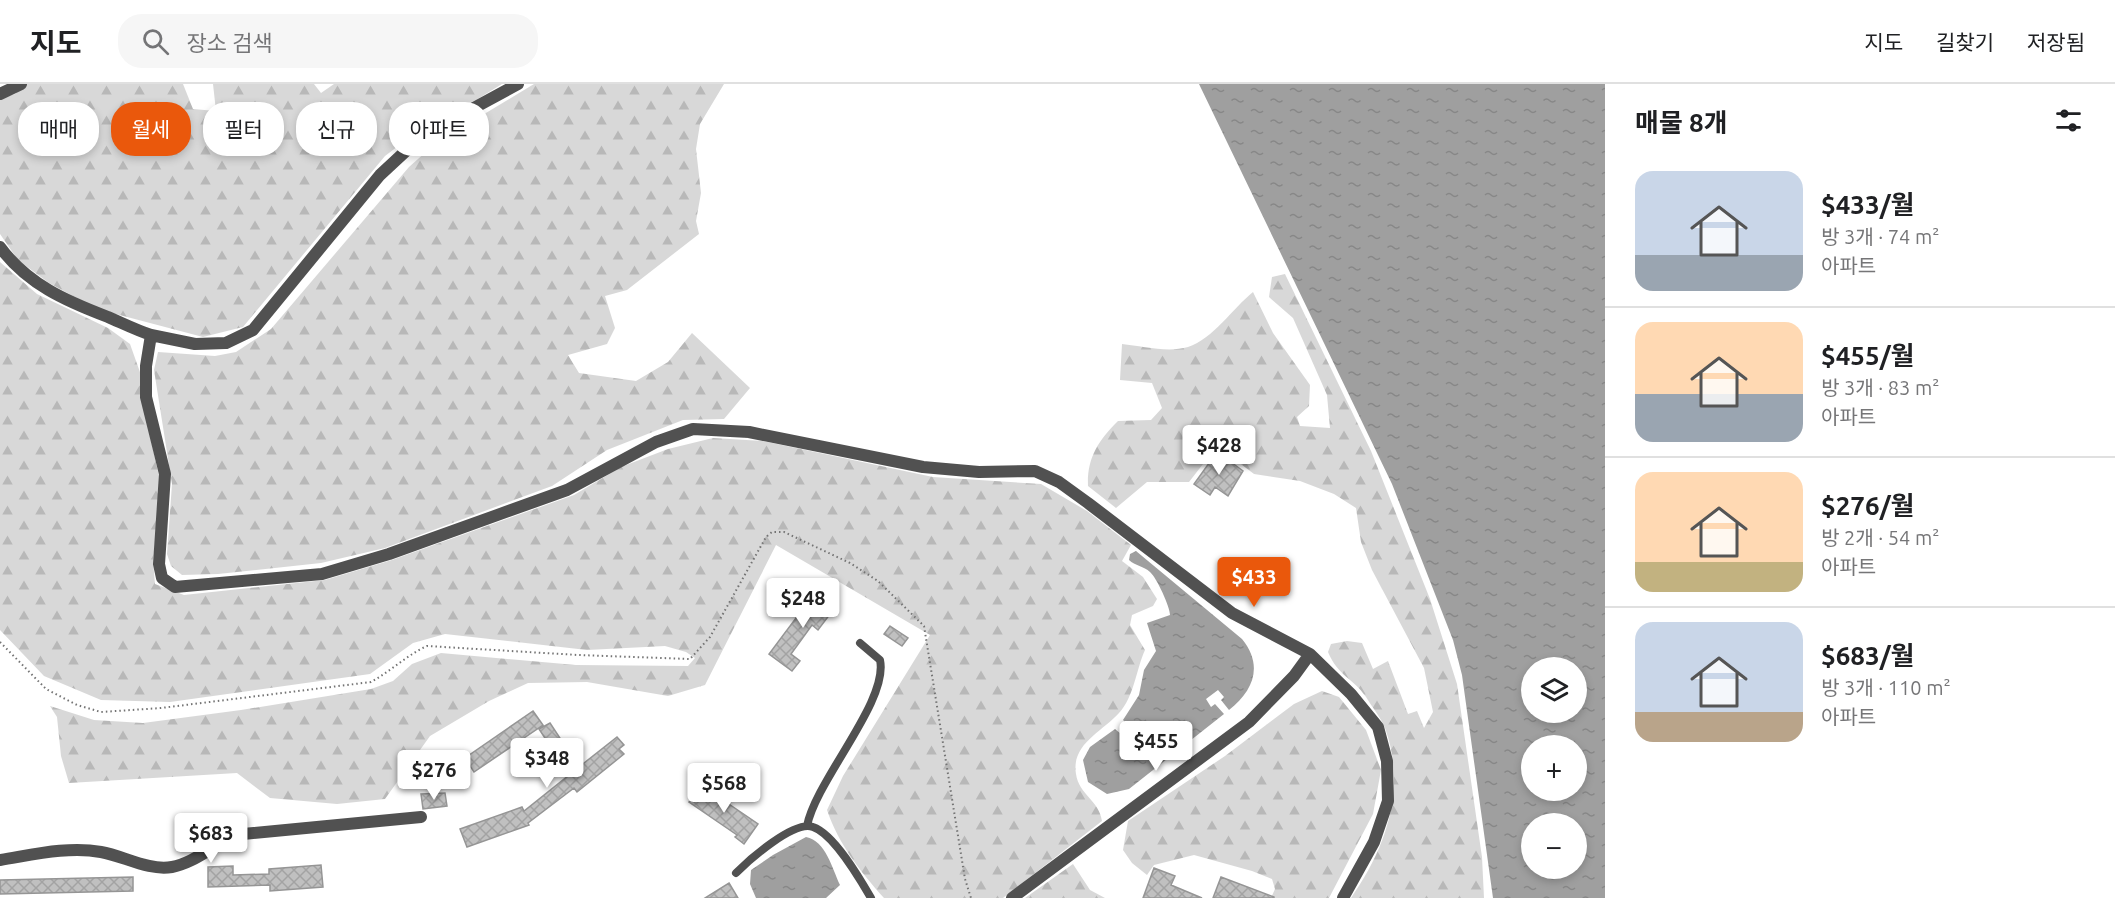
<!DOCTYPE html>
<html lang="ko">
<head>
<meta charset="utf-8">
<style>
  :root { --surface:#fff; --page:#f6f6f6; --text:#202124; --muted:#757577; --line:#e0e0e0; --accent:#ea580c }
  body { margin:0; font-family:Ubuntu,"Noto Sans KR",sans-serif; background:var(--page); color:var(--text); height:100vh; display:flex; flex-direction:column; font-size:22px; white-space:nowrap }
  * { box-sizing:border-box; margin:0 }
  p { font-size:20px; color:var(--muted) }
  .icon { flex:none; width:33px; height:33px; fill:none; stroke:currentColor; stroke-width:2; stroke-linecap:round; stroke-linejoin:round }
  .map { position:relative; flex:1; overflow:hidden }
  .side { display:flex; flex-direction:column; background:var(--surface); width:510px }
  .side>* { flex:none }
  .top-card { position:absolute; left:18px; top:18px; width:570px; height:54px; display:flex; gap:12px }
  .buttons { position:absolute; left:1521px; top:573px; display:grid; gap:12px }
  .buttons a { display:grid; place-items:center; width:66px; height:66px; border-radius:50%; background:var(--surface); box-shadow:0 3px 9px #0003; font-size:30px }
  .price { position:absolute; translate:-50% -51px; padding:0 14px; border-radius:6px; background:#fff; color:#222; font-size:20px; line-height:39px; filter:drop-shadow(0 2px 3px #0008) }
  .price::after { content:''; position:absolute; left:50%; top:36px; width:18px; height:14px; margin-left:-9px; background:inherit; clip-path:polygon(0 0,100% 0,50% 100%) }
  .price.active { background:var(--accent); color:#fff }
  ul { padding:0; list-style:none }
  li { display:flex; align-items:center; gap:18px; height:150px; padding:0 30px }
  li+li { border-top:2px solid var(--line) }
  li span { display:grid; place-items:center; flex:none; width:168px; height:120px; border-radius:18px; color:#555 }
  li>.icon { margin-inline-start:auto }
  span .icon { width:72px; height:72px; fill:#fffc; stroke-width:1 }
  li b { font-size:26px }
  h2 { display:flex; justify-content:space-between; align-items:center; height:72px; padding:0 30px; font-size:26px }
  .pill { padding:0 21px; border-radius:24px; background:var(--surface); box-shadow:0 3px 9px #0003; font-size:21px; line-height:54px }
  .pill.active { background:var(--accent); color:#fff }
  header { display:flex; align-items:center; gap:36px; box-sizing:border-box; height:84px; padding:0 30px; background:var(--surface); border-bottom:2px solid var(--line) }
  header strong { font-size:28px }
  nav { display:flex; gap:33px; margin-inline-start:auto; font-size:21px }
  .search { width:420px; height:54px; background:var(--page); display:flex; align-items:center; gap:15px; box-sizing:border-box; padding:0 21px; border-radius:24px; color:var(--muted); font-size:22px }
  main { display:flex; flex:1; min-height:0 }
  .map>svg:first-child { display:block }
</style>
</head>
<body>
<header>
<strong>지도</strong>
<div class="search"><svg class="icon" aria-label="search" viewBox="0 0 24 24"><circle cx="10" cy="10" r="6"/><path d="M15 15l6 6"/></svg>장소 검색</div>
<nav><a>지도</a><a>길찾기</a><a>저장됨</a></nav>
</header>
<main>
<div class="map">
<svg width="1605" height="814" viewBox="0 0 1605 814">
  <defs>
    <pattern id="forest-firs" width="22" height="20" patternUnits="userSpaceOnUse" patternTransform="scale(1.5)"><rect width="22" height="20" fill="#d8d8d8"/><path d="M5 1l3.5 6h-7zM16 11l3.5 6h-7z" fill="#b8b8b8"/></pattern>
    <pattern id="water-ripples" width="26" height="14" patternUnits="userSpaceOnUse" patternTransform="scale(1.5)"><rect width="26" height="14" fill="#9f9f9f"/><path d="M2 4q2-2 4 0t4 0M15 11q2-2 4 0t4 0" fill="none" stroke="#878787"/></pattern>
    <pattern id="building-cross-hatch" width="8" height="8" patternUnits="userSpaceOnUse" patternTransform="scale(1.5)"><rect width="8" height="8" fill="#c0c0c0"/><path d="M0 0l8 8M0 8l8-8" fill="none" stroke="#a3a3a3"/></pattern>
  </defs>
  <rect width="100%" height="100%" fill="#fff"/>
  <path fill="url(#forest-firs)" d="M27,0H183L193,25L216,27L213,0H314L321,9L334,0H502L476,16L435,34L385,72L243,243L203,253L112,229L86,219L49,199L18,176L0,150V15L15,10Z
    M534,0H724L700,40L696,65L701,109L696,137L699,150L627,206L605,212L615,244L607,260L568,271L579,289L636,297L668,278L692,249L750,304L724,335L683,336L607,366L552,402L385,464L321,479L218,490L182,491L171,482L167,470L172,400L154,286L158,268L215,272L236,268L271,245L409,83L436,59Z
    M0,178L37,210L108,244L130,260L141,291V312L159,392V422L153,477L155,500L184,511L325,496L392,476L574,411L621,383L668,365L713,354L763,357L933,393L1041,400L1087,427L1131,461L1122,477L1143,493L1157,515L1153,522L1132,531L1130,541L1145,566C1136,586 1134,613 1119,629C1102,648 1071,660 1076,690C1079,711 1099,716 1102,737L1003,814H884C860,787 839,761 827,726L843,692L930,551L776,461L705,601L668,612L587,598L528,599L489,617L430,652L385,715L337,720L270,714L237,689L69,699L61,672L57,633L50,622L94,636L143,639L241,626L371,605L393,597L412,580L441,569L576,581L688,582L695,574L686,568L665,562L587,566L445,550L413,559L370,590L170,618L101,616L44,592L0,546Z
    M1285,190L1371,367L1430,515L1457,600L1482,773L1484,814H1351C1386,764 1407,705 1385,644C1381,634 1372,623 1366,613C1353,594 1338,592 1328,568L1331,560L1347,557L1362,559L1373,585L1388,577L1408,630L1417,627L1424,644L1433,628L1424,584L1372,486L1361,458L1356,424L1334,410L1300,397L1254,390L1217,362L1189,398H1147L1116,424L1088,402C1087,374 1098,357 1118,337L1151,336L1162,324L1152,299L1120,296L1122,260C1142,262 1168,269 1188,263C1213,255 1233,224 1253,208L1273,249L1310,301L1309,322L1297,333L1300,342L1330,344L1327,311L1293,234L1269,213L1272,193Z
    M1322,607L1339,613L1366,646L1381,686L1373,730L1329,814H1271L1275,805L1272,795L1252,787L1194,771L1154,781L1147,791L1132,779L1123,766L1128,737L1225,672L1294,620Z
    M1073,780L1090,806L1105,814H1025Z"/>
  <path fill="url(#water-ripples)" fill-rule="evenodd" d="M1199,0H1605V814H1493L1462,591L1453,556L1392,400ZM1532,584H1576V628H1532ZM1532,662H1576V706H1532ZM1532,740H1576V784H1532Z
    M1136,467L1242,555C1264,582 1253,607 1229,626L1221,616L1224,613L1218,606L1206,615L1211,623L1215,620L1224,630L1129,705L1107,710L1088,698L1083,676L1090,663L1115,645L1121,650L1129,642L1123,636L1139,611L1144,586L1156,567L1147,539L1170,531C1170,523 1157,494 1150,488C1144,482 1135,482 1129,476L1130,470Z
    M806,753C826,757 832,784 840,801L826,814H756L750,800L751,786L773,771Z"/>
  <path fill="url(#building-cross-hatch)" stroke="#959595" stroke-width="1.5" d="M1220,370L1243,387L1228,412L1215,403L1210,411L1194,400L1212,375L1215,377Z
    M817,506L837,521L818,546L812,541L791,570L800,577L792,587L769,570Z
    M890,542L908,554L902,562L884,550Z
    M533,627L543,641L474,688L465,674Z
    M550,639L579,683L617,653L624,661L619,665L624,670L577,708L574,704L528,739L529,741L467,763L460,745L522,723L524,727L569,691L539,645Z
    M701,701L758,740L744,760L735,753L737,751L689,718Z
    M445,709L447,722L423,725L421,710Z
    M321,781L323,803L270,807V801L208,803V783L233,782V791L269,790V785Z
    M1154,784L1175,792L1171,801L1202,814H1143Z
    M133,793V807L0,810V796Z
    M1221,793L1274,813V814H1213Z
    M729,799L738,814H705Z"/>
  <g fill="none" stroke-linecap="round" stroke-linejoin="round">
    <path stroke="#737373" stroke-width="2" stroke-dasharray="1.5 3" stroke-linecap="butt" d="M0,558L46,605L77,621L101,628L161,624L371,598C391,587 407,571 427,562L578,571L690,575L710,553L766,453L772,448H784L850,479L878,497L924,542L965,795L971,814"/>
    <path stroke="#515151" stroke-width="8" d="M807,742C816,696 889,617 880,576L860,559
      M736,789C749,776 794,736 813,743C834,750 860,795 871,814"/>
    <path stroke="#515151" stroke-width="12" d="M0,10L21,0
      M0,163C27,200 66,217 108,233C122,239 136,246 151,251L146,282V313L165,390L159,480L162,494L175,503L322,490L389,470L567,406L656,358L693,345L749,348L923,383L979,388L1035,387L1059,398L1088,419L1232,529L1310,570L1351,610L1378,643L1387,677L1388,717L1374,758L1343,814
      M151,251L195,260L226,259L253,246L380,91L408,65L435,45L518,0
      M0,776C32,771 68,762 101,768C124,772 148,787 172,783C196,779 218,756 243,750L421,733
      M1012,814L1249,638L1294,592L1310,570"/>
  </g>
</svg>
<div class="buttons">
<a><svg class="icon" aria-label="layers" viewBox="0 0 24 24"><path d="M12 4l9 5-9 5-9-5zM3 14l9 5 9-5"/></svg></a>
<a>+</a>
<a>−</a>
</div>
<b class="price" style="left:1219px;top:392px">$428</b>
<b class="price active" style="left:1254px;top:524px">$433</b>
<b class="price" style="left:803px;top:545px">$248</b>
<b class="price" style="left:1156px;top:688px">$455</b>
<b class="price" style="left:547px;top:705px">$348</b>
<b class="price" style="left:434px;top:717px">$276</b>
<b class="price" style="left:724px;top:730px">$568</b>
<b class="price" style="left:211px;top:780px">$683</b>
<div class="top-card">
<a class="pill">매매</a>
<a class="pill active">월세</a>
<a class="pill">필터</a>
<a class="pill">신규</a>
<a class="pill">아파트</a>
</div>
</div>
<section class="side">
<h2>매물 8개<svg class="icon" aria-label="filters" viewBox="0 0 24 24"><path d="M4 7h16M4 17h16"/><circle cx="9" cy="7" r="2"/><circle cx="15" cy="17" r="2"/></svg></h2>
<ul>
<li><span style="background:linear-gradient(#c9d6e8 70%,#9aa5b1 0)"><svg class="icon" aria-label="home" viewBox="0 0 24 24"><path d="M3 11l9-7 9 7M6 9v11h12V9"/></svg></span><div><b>$433/월</b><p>방 3개 · 74 m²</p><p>아파트</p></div></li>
<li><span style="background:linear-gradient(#ffd9b3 60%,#9aa5b1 0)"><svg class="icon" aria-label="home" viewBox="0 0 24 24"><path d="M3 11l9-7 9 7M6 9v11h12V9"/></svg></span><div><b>$455/월</b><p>방 3개 · 83 m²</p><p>아파트</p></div></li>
<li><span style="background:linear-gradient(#ffd9b3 75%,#c2b280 0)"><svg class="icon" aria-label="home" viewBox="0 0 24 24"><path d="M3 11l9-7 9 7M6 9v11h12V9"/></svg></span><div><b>$276/월</b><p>방 2개 · 54 m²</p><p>아파트</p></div></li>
<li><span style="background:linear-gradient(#c9d6e8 75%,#b9a48a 0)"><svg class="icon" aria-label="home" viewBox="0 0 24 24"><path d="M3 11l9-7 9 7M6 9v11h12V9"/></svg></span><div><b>$683/월</b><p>방 3개 · 110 m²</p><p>아파트</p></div></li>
</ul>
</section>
</main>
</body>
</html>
